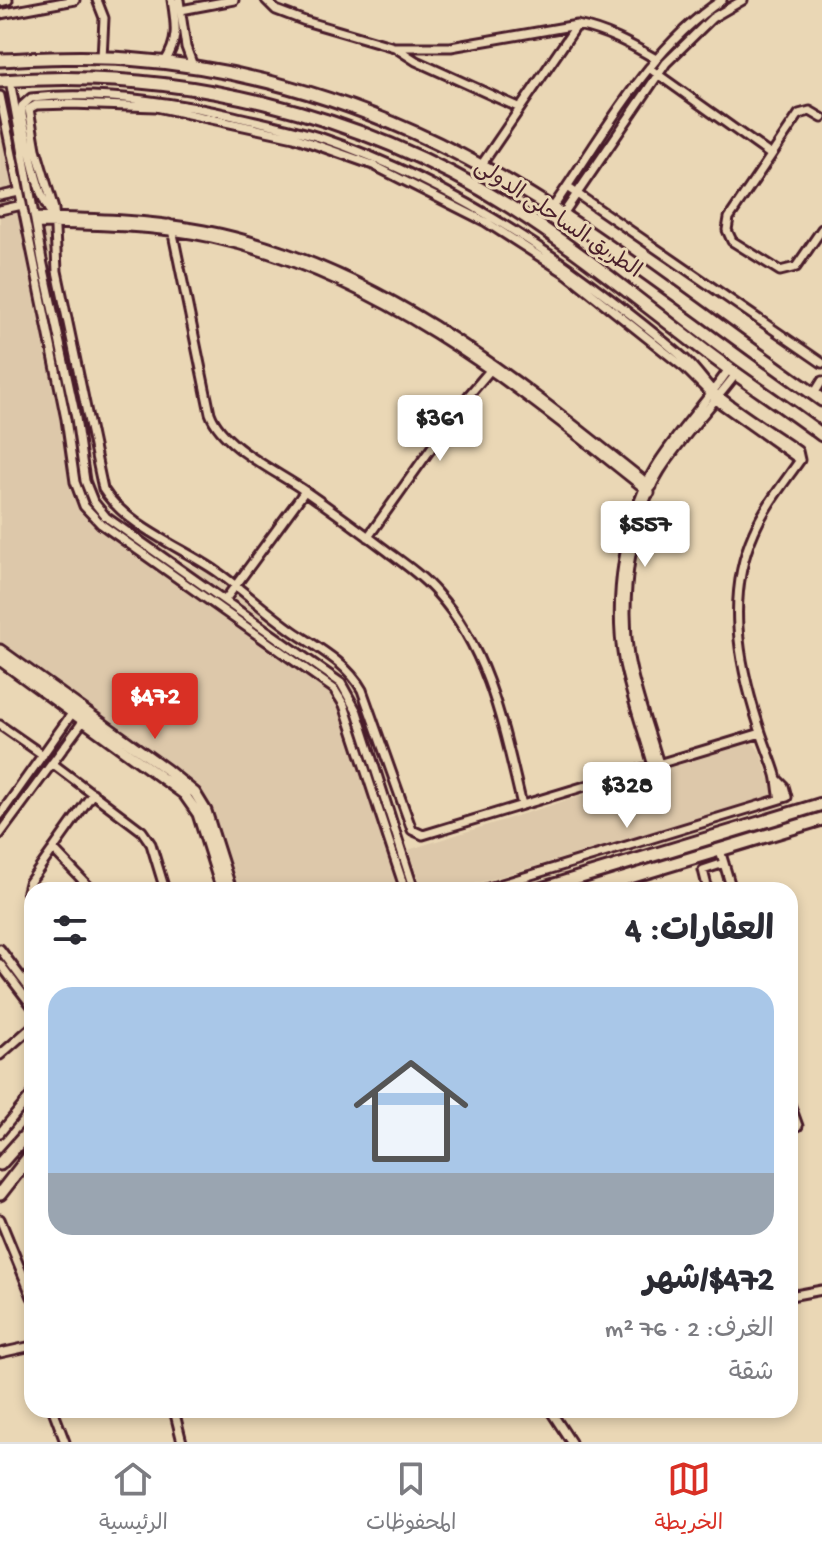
<!DOCTYPE html>
<html lang="ar">
<head>
<meta charset="utf-8">
<style>
  :root { --surface:#fff; --page:#f7f7f7; --text:#2b2b33; --muted:#7c7c81; --line:#e1e1e2; --accent:#d93025 }
  body { margin:0; font-family:"Gochi Hand","Playpen Sans Arabic",sans-serif; background:var(--page); color:var(--text); direction:rtl; height:100vh; display:flex; flex-direction:column; font-size:30px; white-space:nowrap }
  * { box-sizing:border-box; margin:0 }
  p { font-size:26px; color:var(--muted) }
  .icon { flex:none; width:44px; height:44px; fill:none; stroke:currentColor; stroke-width:2; stroke-linecap:round; stroke-linejoin:round }
  .map { position:relative; flex:1; overflow:hidden; direction:ltr }
  .side { position:absolute; left:24px; top:882px; width:774px; height:536px; display:flex; flex-direction:column; background:var(--surface); border-radius:24px; box-shadow:0 4px 12px #0003; direction:rtl }
  .side>* { flex:none }
  .price { position:absolute; translate:-50% -68px; padding:0 18px; border-radius:8px; background:#fff; color:#222; font-size:26px; line-height:52px; filter:drop-shadow(0 2px 4px #0008) }
  .price::after { content:''; position:absolute; left:50%; top:48px; width:24px; height:18px; margin-left:-12px; background:inherit; clip-path:polygon(0 0,100% 0,50% 100%) }
  .price.active { background:var(--accent); color:#fff }
  ul { padding:0; list-style:none }
  li { display:grid; align-content:center; gap:16px; height:424px; padding:0 24px }
  li+li { border-top:2px solid var(--line) }
  li span { display:grid; place-items:center; height:248px; border-radius:24px; color:#555 }
  li>.icon { margin-inline-start:auto }
  span .icon { width:144px; height:144px; fill:#fffc; stroke-width:1 }
  li b { font-size:34px }
  h2 { display:flex; justify-content:space-between; align-items:center; height:96px; padding:0 24px; font-size:34px }
  .tab-bar { display:flex; justify-content:space-around; align-items:center; height:112px; border-top:2px solid var(--line); background:var(--surface); font-size:22px; color:var(--muted) }
  .tab-bar a { display:grid; justify-items:center; gap:4px }
  .tab-bar .active { color:var(--accent) }
  .map>svg:first-child { display:block }
</style>
</head>
<body>
<div class="map">
<svg width="822" height="1442" viewBox="0 0 822 1442">
  <rect width="100%" height="100%" fill="#ead7b5"/>
  <filter id="ink" filterUnits="userSpaceOnUse"><feTurbulence type="fractalNoise" baseFrequency=".0125" numOctaves="2"/><feDisplacementMap in="SourceGraphic" scale="16" xChannelSelector="R" yChannelSelector="G"/><feConvolveMatrix kernelMatrix="1 2 1 2 8 2 1 2 1" color-interpolation-filters="sRGB"/></filter>
  <g filter="url(#ink)">
    <path fill="#ddc8aa" d="M4,70L14,100L32,184L38,192L45,219L50,247L45,261L95,490L102,503L113,513L183,562L208,573L255,609L268,623L343,677L357,701L408,850L749,743L754,744L760,752L776,796L454,890H226L197,803L192,797L0,654V71Z"/>
    <g fill="none" stroke-linecap="round" stroke-linejoin="round">
      <defs>
        <path id="minor" d="M97,0L104,18L102,58
          M179,0L186,47L193,66
          M266,0L276,10L305,21L394,47H451L577,25C607,31 630,44 656,59
          M0,2L8,0
          M181,10L234,0
          M0,14L75,0
          M396,48L416,61L520,108
          M164,63C179,41 176,25 172,0
          M649,68L771,155
          M10,80L42,260L76,418L85,481L93,501L106,517L341,683L357,712L414,890
          M0,96L66,419L75,482L84,506L101,524L334,689L344,705L405,890
          M822,118L810,111L799,114L729,218L727,230L732,241L780,271L796,267L822,229
          M480,167L577,25
          M567,187L822,363
          M0,196L19,192
          M0,210L22,205
          M551,210C602,138 647,49 722,0
          M35,217C92,218 148,219 204,230C379,264 517,379 652,487
          M54,217C37,198 28,142 22,115V106L31,98C99,91 168,101 234,116C264,123 294,129 322,138C419,171 511,224 592,285C624,309 656,334 686,360C697,370 704,382 714,392C740,414 771,432 798,451L800,460
          M561,217L666,63L712,18L743,0
          M36,224C95,225 154,226 212,238C382,275 517,387 650,493
          M169,224L173,234L210,413C222,446 274,470 302,489C331,509 358,529 386,550C403,563 423,576 437,593C490,651 504,731 522,805
          M814,394L822,381
          M368,537L469,395L492,368
          M225,600L305,491
          M0,725L43,755
          M761,733L423,835L412,830L362,690C347,663 318,648 293,631C266,612 243,590 216,571C181,547 126,526 103,489L57,271L54,209L36,149L29,109L36,105L71,104L156,107L294,137L373,165L486,222L567,274L685,368L721,404L800,460
          M52,763L142,831L151,844L165,890
          M659,764C649,729 635,692 629,657C621,599 629,521 660,471C682,436 711,407 736,374
          M653,766C643,730 630,695 623,659C613,599 624,519 655,468C677,432 706,403 729,369
          M780,799C778,791 778,783 776,775C771,758 763,741 758,723C738,661 726,594 754,532C765,506 784,483 800,460
          M0,815L73,712
          M0,834L84,720
          M53,849L92,890
          M720,850L732,890
          M482,890L787,797L784,786L777,779
          M708,890L703,870L724,863
          M32,902L27,891L29,883L93,793
          M0,949L32,992
          M0,964L32,1006
          M0,1055L32,1027
          M790,1104L798,1126
          M0,1133L32,1094
          M0,1219L32,1297
          M790,1296L822,1290
          M0,1353L32,1346
          M53,1410L65,1442
          M174,1410L182,1442
          M550,1410L571,1442"/>
        <path id="tertiary" d="M0,650L167,770L195,793L206,811L231,890
          M0,660L184,794L198,814L222,890"/>
        <path id="primary" d="M538,890L822,804
          M587,890L822,819
          M0,1164L32,1128
          M0,1194L32,1153"/>
        <path id="trunk" d="M0,60C42,58 85,56 127,59C225,66 323,92 413,132C559,197 691,309 822,400
          M0,81C177,67 359,112 509,206C580,251 643,304 709,354C746,382 785,407 822,435"/>
      </defs>
      <use href="#minor" stroke="#4a1f2b" stroke-width="13"/>
      <use href="#tertiary" stroke="#4a1f2b" stroke-width="15"/>
      <use href="#primary" stroke="#4a1f2b" stroke-width="17"/>
      <use href="#trunk" stroke="#4a1f2b" stroke-width="17"/>
      <use href="#minor" stroke="#ead7b5" stroke-width="7"/>
      <use href="#tertiary" stroke="#ead7b5" stroke-width="9"/>
      <use href="#primary" stroke="#ead7b5" stroke-width="11"/>
      <use href="#trunk" stroke="#ead7b5" stroke-width="11"/>
    </g>
  </g>
  <g text-anchor="middle" dominant-baseline="central" stroke-width="6" stroke-linejoin="round" paint-order="stroke">
    <g font-size="22" fill="#4a1f2b" stroke="#ead7b5">
      <text transform="translate(557 220) rotate(34)">الطريق الساحلى الدولى</text>
    </g>
  </g>
</svg>
<b class="price" style="left:440px;top:463px">$361</b>
<b class="price" style="left:645px;top:569px">$557</b>
<b class="price active" style="left:155px;top:741px">$472</b>
<b class="price" style="left:627px;top:830px">$328</b>
<section class="side">
<h2>العقارات: 4<svg class="icon" aria-label="filters" viewBox="0 0 24 24"><path d="M4 7h16M4 17h16"/><circle cx="9" cy="7" r="2"/><circle cx="15" cy="17" r="2"/></svg></h2>
<ul>
<li><span style="background:linear-gradient(#a9c7e8 75%,#9aa5b1 0)"><svg class="icon" aria-label="home" viewBox="0 0 24 24"><path d="M3 11l9-7 9 7M6 9v11h12V9"/></svg></span><div><b>$472/شهر</b><p>الغرف: 2 · 76 m²</p><p>شقة</p></div></li>
</ul>
</section>
</div>
<nav class="tab-bar">
<a class="active"><svg class="icon" aria-label="map" viewBox="0 0 24 24"><path d="M3 6l6-2 6 2 6-2v14l-6 2-6-2-6 2zM9 4v14M15 6v14"/></svg>الخريطة</a>
<a><svg class="icon" aria-label="saved" viewBox="0 0 24 24"><path d="M7 4h10v16l-5-4-5 4z"/></svg>المحفوظات</a>
<a><svg class="icon" aria-label="home" viewBox="0 0 24 24"><path d="M3 11l9-7 9 7M6 9v11h12V9"/></svg>الرئيسية</a>
</nav>
</body>
</html>
